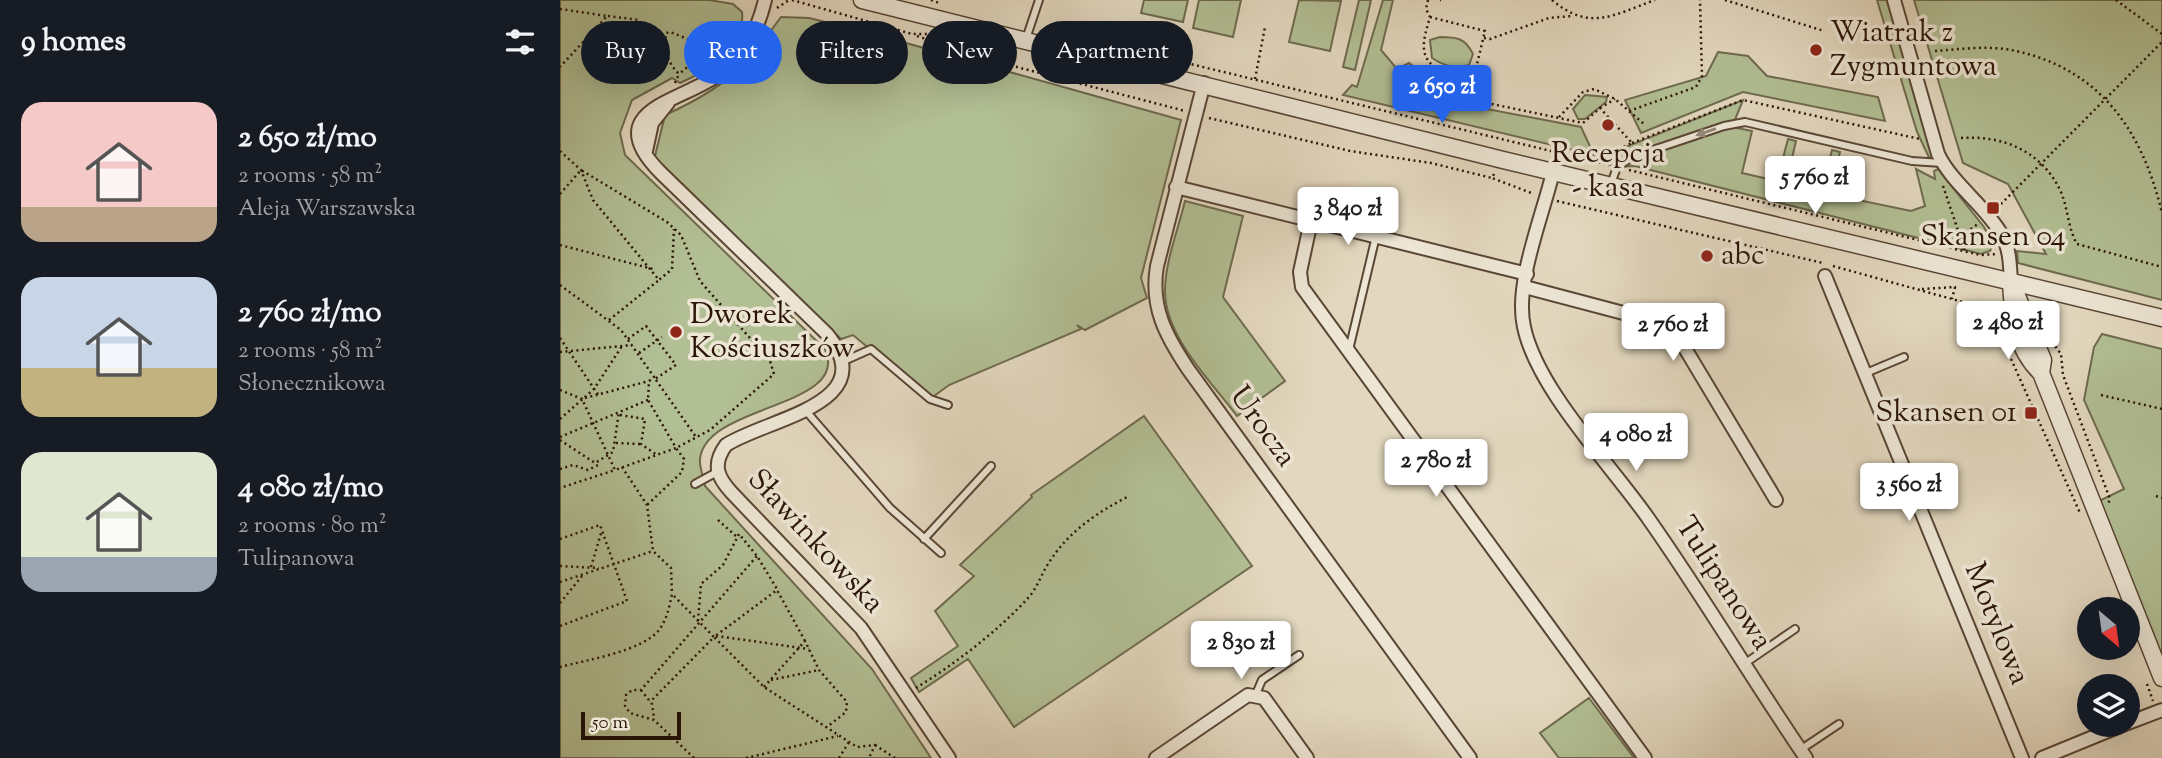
<!DOCTYPE html>
<html lang="en">
<head>
<meta charset="utf-8">
<style>
  :root { --surface:#171b24; --page:#242831; --text:#f1f3f6; --muted:#9ea1a6; --accent:#2563eb }
  body { margin:0; font-family:"Sorts Mill Goudy",serif; background:var(--page); color:var(--text); height:100vh; display:flex; flex-direction:column; font-size:26px; white-space:nowrap }
  * { box-sizing:border-box; margin:0 }
  p { font-size:23px; color:var(--muted) }
  .icon { flex:none; width:38px; height:38px; fill:none; stroke:currentColor; stroke-width:2; stroke-linecap:round; stroke-linejoin:round }
  .map { position:relative; flex:1; overflow:hidden }
  .panel { display:flex; flex-direction:column; background:var(--surface); width:560px }
  .panel>* { flex:none }
  .guide { position:absolute; left:21px; top:21px; width:665px; height:63px; display:flex; gap:14px }
  .needle { width:46px; rotate:151deg }
  .tools { position:absolute; left:1517px; top:597px; display:grid; gap:14px }
  .tools a { display:grid; place-items:center; width:63px; height:63px; border-radius:50%; background:var(--surface); box-shadow:0 7px 28px #0002; font-size:35px }
  .scale { position:absolute; left:21px; bottom:18px; width:100px; box-sizing:border-box; padding-left:7px; border:4px solid #2b1507; border-top:0; font-size:19px; line-height:24px; white-space:nowrap; color:#2b1507; -webkit-text-stroke:5px #ede6d5; paint-order:stroke }
  .price { position:absolute; translate:-50% -60px; padding:0 16px; border-radius:7px; background:#fff; color:#222; font-size:23px; line-height:46px; filter:drop-shadow(0 2px 4px #0008) }
  .price::after { content:''; position:absolute; left:50%; top:42px; width:21px; height:16px; margin-left:-10px; background:inherit; clip-path:polygon(0 0,100% 0,50% 100%) }
  .price.active { background:var(--accent); color:#fff }
  ul { padding:0; list-style:none }
  li { display:flex; align-items:center; gap:21px; height:175px; padding:0 21px }
  li span { display:grid; place-items:center; flex:none; width:196px; height:140px; border-radius:21px; color:#555 }
  li>.icon { margin-inline-start:auto }
  span .icon { width:84px; height:84px; fill:#fffc; stroke-width:1 }
  li b { font-size:30px }
  h2 { display:flex; justify-content:space-between; align-items:center; height:84px; padding:0 21px; font-size:30px }
  .pill { padding:0 24px; border-radius:32px; background:var(--surface); box-shadow:0 7px 28px #0002; font-size:24px; line-height:63px }
  .pill.active { background:var(--accent); color:#fff }
  main { display:flex; flex:1; min-height:0 }
  .map>svg:first-child { display:block }
</style>
</head>
<body>
<main>
<section class="panel">
<h2>9 homes<svg class="icon" aria-label="filters" viewBox="0 0 24 24"><path d="M4 7h16M4 17h16"/><circle cx="9" cy="7" r="2"/><circle cx="15" cy="17" r="2"/></svg></h2>
<ul>
<li><span style="background:linear-gradient(#f6c9c9 75%,#b9a48a 0)"><svg class="icon" aria-label="home" viewBox="0 0 24 24"><path d="M3 11l9-7 9 7M6 9v11h12V9"/></svg></span><div><b>2 650 zł/mo</b><p>2 rooms · 58 m²</p><p>Aleja Warszawska</p></div></li>
<li><span style="background:linear-gradient(#c9d6e8 65%,#c2b280 0)"><svg class="icon" aria-label="home" viewBox="0 0 24 24"><path d="M3 11l9-7 9 7M6 9v11h12V9"/></svg></span><div><b>2 760 zł/mo</b><p>2 rooms · 58 m²</p><p>Słonecznikowa</p></div></li>
<li><span style="background:linear-gradient(#dfe7d0 75%,#9aa5b1 0)"><svg class="icon" aria-label="home" viewBox="0 0 24 24"><path d="M3 11l9-7 9 7M6 9v11h12V9"/></svg></span><div><b>4 080 zł/mo</b><p>2 rooms · 80 m²</p><p>Tulipanowa</p></div></li>
</ul>
</section>
<div class="map">
<svg width="1602" height="758" viewBox="0 0 1602 758">
  <rect width="100%" height="100%" fill="#e3d8bf"/>
  <filter id="stains"><feTurbulence type="fractalNoise" baseFrequency=".00286" numOctaves="4"/><feColorMatrix values="0 0 0 0 .2 0 0 0 0 .09 0 0 0 0 .02 0 0 0 .5 -.17"/></filter>
  <radialGradient id="worn" r=".72"><stop offset=".6" stop-color="#630" stop-opacity="0"/><stop offset="1" stop-color="#630" stop-opacity=".3"/></radialGradient>
  <path fill="#b2bf94" stroke="#6e6a4e" stroke-width="2" d="M0,0H149L173,4L182,12C186,45 146,72 120,83L112,78L72,100L60,133L65,155L265,349C292,408 145,404 140,459C139,467 144,478 145,486L312,669L371,758H0Z
    M584,0H628L623,22L581,13Z
    M639,0H681L673,37L633,28Z
    M739,0L781,1L770,51L729,42Z
    M799,0H811L795,70L783,67Z
    M823,0H833L821,50L837,69L849,63L870,79L868,88L859,96L1021,127L1034,155L783,95L792,85L797,87Z
    M1317,0H1334L1378,154L1372,164L1357,132Z
    M1354,0H1602V300L1458,263L1457,251L1486,254L1448,184L1403,163Z
    M221,17L249,18L314,34L621,120L581,278L587,298L525,330L517,325L521,329L389,385L370,399L293,335L281,339L94,160L105,115C165,88 183,69 221,17Z
    M880,37C897,37 905,38 913,54L909,65C895,69 884,66 872,58L870,40Z
    M1158,52L1188,56L1207,76L1318,97L1325,121L1183,92L1081,133L1065,100L1146,76Z
    M1025,95L1047,97L1046,102L1025,119H1018L1013,109Z
    M1183,100L1172,127L1192,131L1182,173L1217,181L1228,139L1236,141L1226,184L1261,192L1272,150L1280,152L1269,194L1351,211L1365,206L1356,169L1375,179L1374,171L1378,169L1424,227L1433,244L1430,251L1421,254L1075,166L1057,167L1033,160Z
    M625,201L683,216L663,297L725,381L677,416C651,381 605,337 605,291C605,262 618,230 625,201Z
    M1542,334L1602,349V660L1539,501L1564,489L1524,400L1534,347Z
    M584,416L692,566L454,727L408,659L359,692L351,678L398,646L375,611L414,576L400,565L472,497L471,495Z
    M1029,698L1074,758H999L980,733Z"/>
  <g fill="none" stroke-linecap="round" stroke-linejoin="round">
    <defs>
      <path id="service" d="M466,39L479,0
        M1051,184L1057,167L1072,157L1164,126L1185,122L1352,161L1382,163
        M789,350L816,236
        M284,361L311,349L370,399L388,405
        M1306,373L1344,357
        M246,411L330,508L381,553
        M135,484L157,472
        M364,539L431,466
        M1184,664L1235,629
        M696,694L702,680L739,655
        M1240,750L1279,724"/>
      <path id="minor" d="M205,0C198,29 186,53 162,72C125,102 36,108 101,173L267,334C324,404 208,418 166,445C152,464 157,477 172,493L301,628L389,758
        M1334,0L1378,154C1393,185 1425,205 1442,235C1450,249 1450,266 1451,282
        M644,83L597,266C590,307 606,336 628,369L910,758
        M86,151L92,123L108,103
        M993,172C983,215 954,284 964,327C977,389 1051,465 1088,518C1143,596 1192,679 1246,758
        M616,187L967,274
        M751,221L740,272L742,287L1085,758
        M1265,276L1462,758
        M965,287L1105,324L1120,340L1216,500
        M1568,723L1602,710
        M596,758L688,695L704,698L747,758
        M1482,758L1565,724"/>
      <path id="tertiary" d="M302,0L939,159L1602,318
        M1451,282C1453,317 1455,348 1481,373L1602,678
        M1455,291L1483,360L1481,373"/>
    </defs>
    <use href="#service" stroke="#594635" stroke-width="10"/>
    <use href="#minor" stroke="#594635" stroke-width="16"/>
    <use href="#tertiary" stroke="#594635" stroke-width="19"/>
    <path stroke="#2b1507" stroke-width="2.5" stroke-dasharray="2 3.5" stroke-linecap="butt" d="M232,0L352,34H373
      M371,0L379,3
      M868,0L866,9L870,17C863,41 856,61 885,72L879,93L1023,123L1040,108L1072,143L1033,160
      M880,0H881
      M992,0C1030,32 1053,15 1095,0
      M1165,0L1264,31
      M1556,0L1602,34
      M217,8L229,0
      M0,9L47,16L0,67
      M48,16L79,20L87,32
      M870,17L925,31L917,64L907,72H885
      M498,32L1049,165
      M357,36L430,60
      M924,38L930,39L989,18L1012,16
      M434,49L430,60L625,111
      M1375,51C1402,49 1430,45 1456,51C1542,70 1583,133 1602,213
      M695,79L705,27
      M115,83L119,74C107,62 104,50 106,33L110,32L150,48L119,74
      M1040,108L1055,99
      M1069,111L1136,87L1142,76L1140,0
      M999,117L1023,92L1034,89L1055,99L1084,124
      M649,118L790,151L871,163L932,178
      M1401,138C1443,135 1482,151 1501,192C1508,209 1508,228 1517,244L1602,267
      M1072,143L1183,100L1360,139
      M0,151L21,170L33,200L99,280L112,269L114,229
      M1069,170L1420,255L1437,254
      M934,174L932,178L974,194
      M1383,186L1405,251
      M0,194L21,170L107,222L121,235L140,281L210,361L214,374L150,430L116,448L124,459L122,472L87,505
      M997,201L1263,263
      M1437,208L1602,42
      M1402,236L1419,223
      M0,245L93,269
      M1273,266L1428,309L1441,330
      M0,285L61,330L94,377L89,381L88,400L116,448L55,470
      M1362,289L1395,287L1392,299
      M49,320L99,280
      M0,338L39,396
      M68,339L86,326L116,365L95,379
      M1492,342L1501,354L1503,375L1550,499L1548,504
      M0,352L72,345
      M79,353L102,337
      M1451,359L1520,513
      M96,380L136,437
      M0,390L22,399L55,470L0,488
      M1541,395L1602,409
      M25,398L89,381
      M60,415L85,419L81,444L97,455
      M0,419L34,389L62,346
      M0,437L88,400
      M0,440L35,463L53,452L59,412
      M56,443L81,444
      M62,467L87,505L93,551L111,568L112,594
      M0,469L13,465L28,470L38,465
      M1596,496L1602,498
      M158,520L177,537
      M0,539L40,525L67,601L0,626
      M0,566L39,568
      M31,567L42,530
      M0,582L93,551
      M0,603L22,576
      M138,621L141,584L163,565L179,534L197,556L217,589
      M156,636L249,649
      M245,641L217,590L154,637L204,687L297,747L315,745L309,758
      M0,667C26,660 83,651 99,630C107,619 109,608 112,594L154,637L90,702
      M211,680L259,670
      M1587,684L1593,701
      M204,687L245,641L259,670L287,702L286,712L267,727
      M356,688C396,663 437,632 469,597C477,588 481,575 488,564C508,532 536,513 569,496
      M81,690L92,704L94,718
      M315,745L335,758
      M134,758L94,720L70,713L65,706L66,695L72,690H81L197,556
      M186,758L278,736
      M279,758L289,742"/>
    <use href="#service" stroke="#ede6d5" stroke-width="6"/>
    <use href="#minor" stroke="#ede6d5" stroke-width="12"/>
    <use href="#tertiary" stroke="#ede6d5" stroke-width="16"/>
  </g>
  <defs><path id="oneway-solid" d="M-6-.8H1V-3.2L6.5 0L1 3.2V.8H-6Z" transform="scale(1.75)"/></defs>
  <use fill="#968878" href="#oneway-solid" transform="translate(1146 132) rotate(161)"/>
  <g fill="#8f2418" stroke="#ede6d5" stroke-width="2.5">
    <circle cx="1256" cy="50" r="7"/>
    <circle cx="1048" cy="125" r="7"/>
    <rect x="1426" y="201" width="14" height="14" rx="3.5"/>
    <circle cx="1147" cy="256" r="7"/>
    <circle cx="116" cy="332" r="7"/>
    <rect x="1464" y="406" width="14" height="14" rx="3.5"/>
  </g>
  <g text-anchor="middle" dominant-baseline="central" stroke-width="7" stroke-linejoin="round" paint-order="stroke">
    <g font-size="30" fill="#2b1507" stroke="#ede6d5" text-anchor="start">
      <text x="1270" y="33">Wiatrak z<tspan x="1270" dy="34">Zygmuntowa</tspan></text>
      <text x="1048" y="154" text-anchor="middle">Recepcja<tspan x="1048" dy="34">- kasa</tspan></text>
      <text x="1433" y="237" text-anchor="middle">Skansen 04</text>
      <text x="1161" y="256">abc</text>
      <text x="130" y="315">Dworek<tspan x="130" dy="34">Kościuszków</tspan></text>
      <text x="1457" y="413" text-anchor="end">Skansen 01</text>
    </g>
    <g font-size="30" fill="#2b1507" stroke="#ede6d5">
      <text transform="translate(702 427) rotate(54)">Urocza</text>
      <text transform="translate(255 542) rotate(47)">Sławinkowska</text>
      <text transform="translate(1163 584) rotate(57)">Tulipanowa</text>
      <text transform="translate(1436 624) rotate(68)">Motylowa</text>
    </g>
  </g>
  <rect width="100%" height="100%" filter="url(#stains)"/>
  <rect width="100%" height="100%" fill="url(#worn)"/>
</svg>
<div class="tools">
<a><svg class="needle" viewBox="-14 -14 28 28"><path d="M0-13l5 13h-10z" fill="#e53935"/><path d="M0 13l5-13h-10z" fill="#9ea1a6"/></svg></a>
<a><svg class="icon" aria-label="layers" viewBox="0 0 24 24"><path d="M12 4l9 5-9 5-9-5zM3 14l9 5 9-5"/></svg></a>
</div>
<div class="scale">50 m</div>
<b class="price active" style="left:882px;top:125px">2 650 zł</b>
<b class="price" style="left:1255px;top:216px">5 760 zł</b>
<b class="price" style="left:788px;top:247px">3 840 zł</b>
<b class="price" style="left:1448px;top:361px">2 480 zł</b>
<b class="price" style="left:1113px;top:363px">2 760 zł</b>
<b class="price" style="left:1076px;top:473px">4 080 zł</b>
<b class="price" style="left:876px;top:499px">2 780 zł</b>
<b class="price" style="left:1349px;top:523px">3 560 zł</b>
<b class="price" style="left:681px;top:681px">2 830 zł</b>
<div class="guide">
<a class="pill">Buy</a>
<a class="pill active">Rent</a>
<a class="pill">Filters</a>
<a class="pill">New</a>
<a class="pill">Apartment</a>
</div>
</div>
</main>
</body>
</html>
